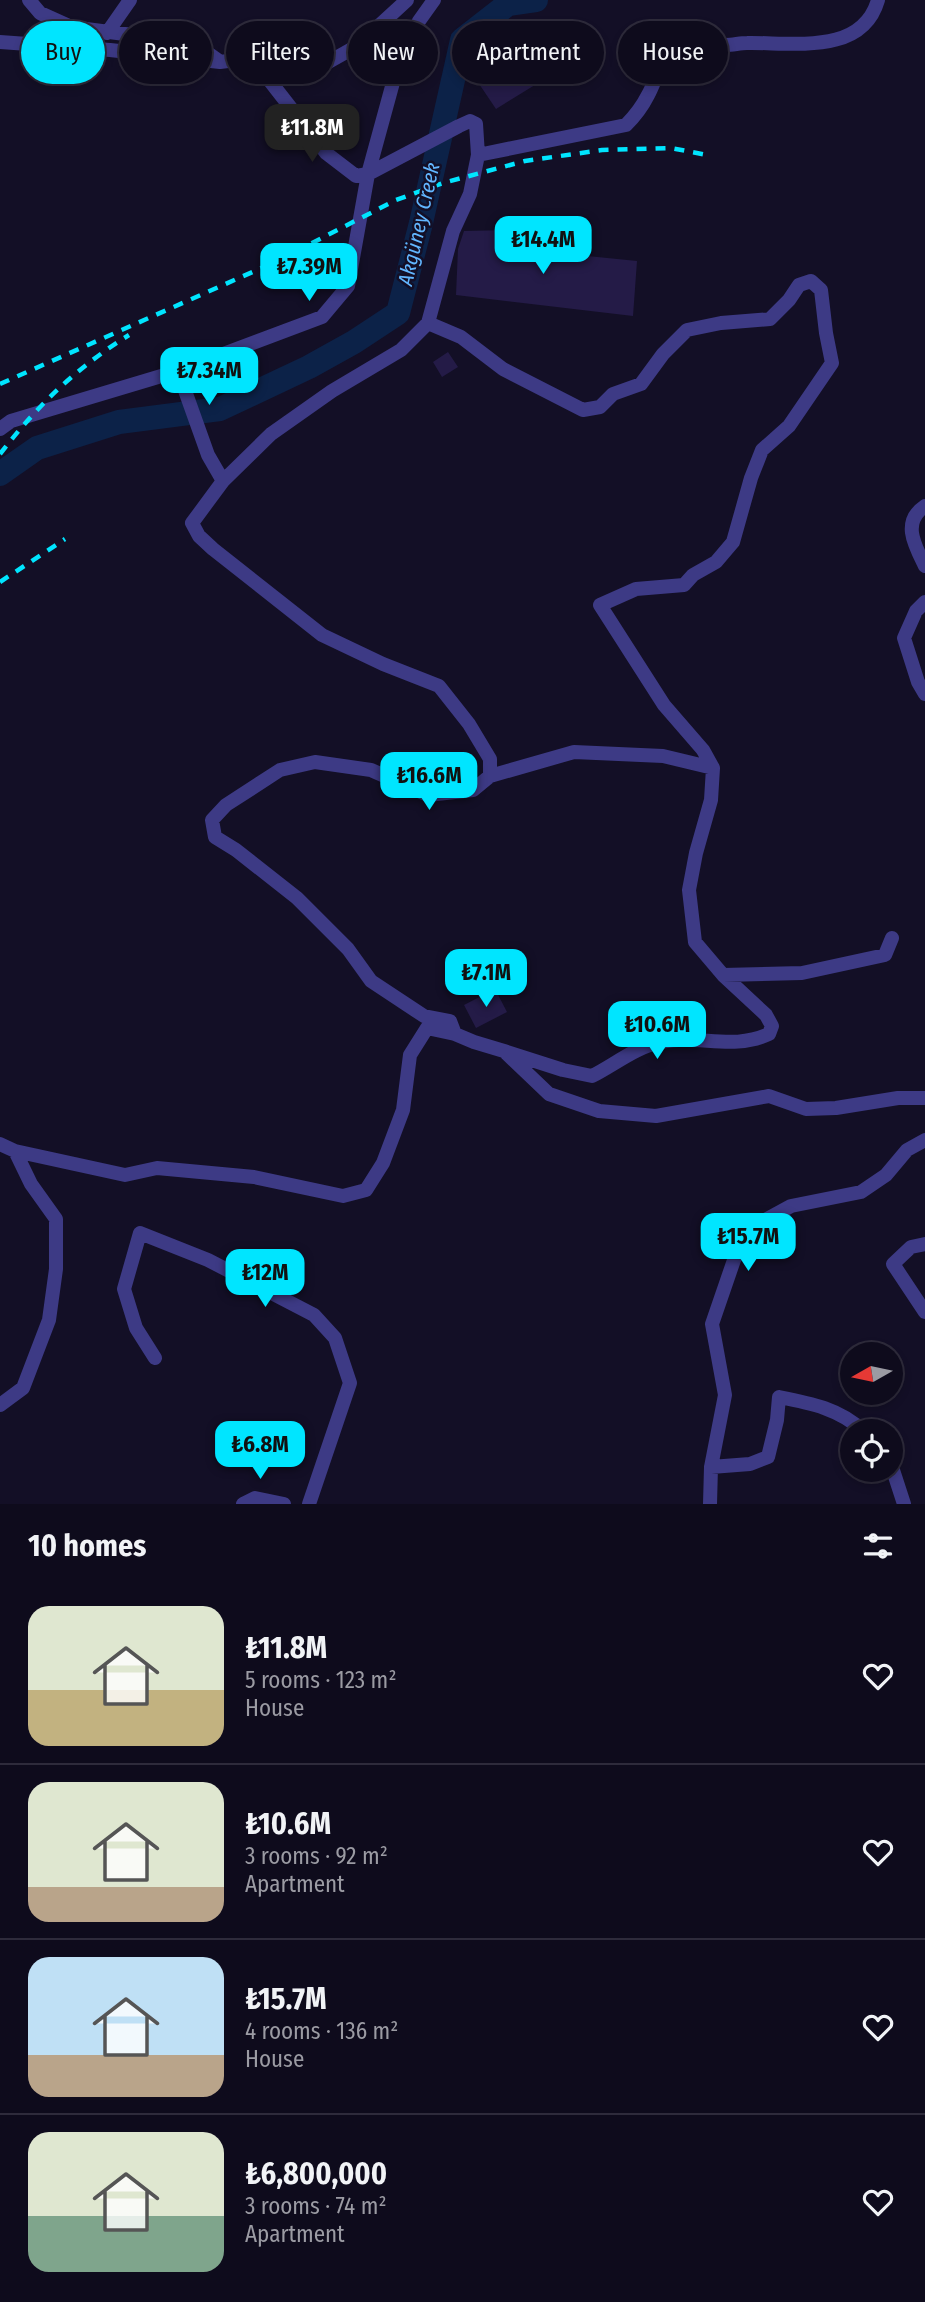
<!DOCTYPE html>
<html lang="en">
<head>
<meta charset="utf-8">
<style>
  :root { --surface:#0e0b1c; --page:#171425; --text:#f1f3f6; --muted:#9b9ba3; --line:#2e2b3b; --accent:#00e5ff }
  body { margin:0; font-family:"Fira Sans Condensed",sans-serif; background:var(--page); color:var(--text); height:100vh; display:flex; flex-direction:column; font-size:26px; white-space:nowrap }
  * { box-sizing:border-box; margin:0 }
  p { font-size:23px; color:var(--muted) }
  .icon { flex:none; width:38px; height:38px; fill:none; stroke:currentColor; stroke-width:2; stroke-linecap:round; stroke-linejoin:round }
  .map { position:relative; height:1504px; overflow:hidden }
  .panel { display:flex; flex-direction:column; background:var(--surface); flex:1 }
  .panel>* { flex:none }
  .hud { position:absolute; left:21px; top:21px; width:884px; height:63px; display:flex; gap:14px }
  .needle { width:46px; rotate:261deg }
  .controls { position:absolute; left:840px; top:1342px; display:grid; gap:14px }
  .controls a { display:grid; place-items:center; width:63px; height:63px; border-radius:50%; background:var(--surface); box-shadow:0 4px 10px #0003,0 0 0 2px var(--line); font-size:35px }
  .price { position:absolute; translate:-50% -60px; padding:0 16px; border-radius:14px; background:var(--accent); color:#111; font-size:23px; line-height:46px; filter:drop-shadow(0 2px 4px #0008) }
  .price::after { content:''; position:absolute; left:50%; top:42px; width:21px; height:16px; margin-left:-10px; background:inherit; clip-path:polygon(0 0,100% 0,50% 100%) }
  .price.active { background:#222; color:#fff }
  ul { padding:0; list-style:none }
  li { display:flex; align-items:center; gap:21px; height:175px; padding:0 28px }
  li+li { border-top:2px solid var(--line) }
  li span { display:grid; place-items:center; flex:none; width:196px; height:140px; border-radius:21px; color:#555 }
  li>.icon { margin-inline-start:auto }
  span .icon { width:84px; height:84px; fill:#fffc; stroke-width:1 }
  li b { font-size:30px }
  h2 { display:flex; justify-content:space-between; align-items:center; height:84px; padding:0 28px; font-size:30px }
  .pill { padding:0 24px; border-radius:32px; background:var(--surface); box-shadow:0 4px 10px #0003,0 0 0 2px var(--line); font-size:24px; line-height:63px }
  .pill.active { background:var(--accent); color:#111 }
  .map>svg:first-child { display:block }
</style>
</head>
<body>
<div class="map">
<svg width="925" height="1504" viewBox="0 0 925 1504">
  <rect width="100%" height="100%" fill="#130f26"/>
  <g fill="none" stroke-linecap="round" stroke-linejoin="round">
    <path stroke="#0c2248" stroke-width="24" d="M0,474L37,448L119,422L220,409L309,367L354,342L398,313L421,223L462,40L508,4L536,0"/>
  </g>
  <path fill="#241b47" d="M525,28L556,72L496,109L467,66Z
    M510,230L508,248L637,261L633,316L456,295L458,249L464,231Z
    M448,352L458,367L442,377L433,362Z
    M495,989L507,1012L476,1028L464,1005Z"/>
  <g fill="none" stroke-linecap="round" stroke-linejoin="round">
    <path stroke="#3d3a85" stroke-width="14" d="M29,0L40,13L71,27L163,39L202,49L219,61
      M107,33L130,0
      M0,42L110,50L220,62L252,58L325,64L357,46L407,0
      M478,155L626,125C635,116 642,107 648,95C657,79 661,54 679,46C697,37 707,45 726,45C733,45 740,43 747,43C792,42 862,56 878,0
      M428,323L461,337L503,369L583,410L600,407L613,394L641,384L663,354L687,330L721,323L770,319L789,300L799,285L811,281L821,290L826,333L832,363L789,426L762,450L751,478L733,542L716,562L693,575L684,585L636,589L600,605L664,705L703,750L713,768L711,800L696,853L689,890L695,942L723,975L766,1015L772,1026L769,1034C732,1051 699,1034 661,1042C637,1046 614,1065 592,1076L563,1070L504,1051
      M178,371L208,455L223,481L271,434L332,391L401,350L428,323L453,231L470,194L478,155L476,124L470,121L459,126L368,174L356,176L326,153L252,58
      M0,429L11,421L178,371L322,317L348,286L368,174L397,68L419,21L434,0
      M223,481L192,523L199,536L213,549L322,635L383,664L439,686L469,724L490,759V776L473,790L428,795L371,770L315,762L280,770L226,805L212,820L215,837L236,850L297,898L348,949L371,981L424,1016L450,1021L455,1034
      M925,506C901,522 915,546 925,566
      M925,602L916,611L904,638L918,682L925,694
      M490,776L574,752L663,756L713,768
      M723,975L802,973L885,955L892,938
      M0,1144L15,1151L125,1175L157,1168L254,1177L343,1196L366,1190L383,1163L403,1110L410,1055L427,1028L455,1034L474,1042L504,1051L549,1094L599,1111L656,1116L769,1096L806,1109L836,1108L898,1098H925
      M925,1244L911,1247L893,1264L925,1312
      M155,1358L136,1328L124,1289L140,1233L208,1260L314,1315L335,1338L350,1383L309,1504
      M0,1405L23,1388L49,1320L56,1269V1219L31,1184L15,1151
      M891,1464L904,1504
      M711,1467L750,1464L768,1457L777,1420L779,1397C810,1403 841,1409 864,1432
      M243,1504L255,1498L284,1504
      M710,1504L711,1467L725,1395L712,1324L734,1260L752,1227L791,1206L861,1192L886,1175L907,1150L925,1140"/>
    <path stroke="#00e5ff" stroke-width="4.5" stroke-dasharray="10 9" stroke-linecap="butt" d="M0,384L275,262L396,200L443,183L525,161L602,150L671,148L707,155
      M0,454C38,405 76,368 129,335
      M0,582L65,539"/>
  </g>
  <g text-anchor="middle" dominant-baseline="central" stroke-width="5" stroke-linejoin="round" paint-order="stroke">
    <g font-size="21" font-style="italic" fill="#62b6ff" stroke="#130f26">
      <text transform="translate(419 224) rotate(-77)">Akgüney Creek</text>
    </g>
  </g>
</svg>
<div class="controls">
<a><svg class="needle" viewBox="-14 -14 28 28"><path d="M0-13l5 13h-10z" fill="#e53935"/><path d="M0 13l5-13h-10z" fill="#9b9ba3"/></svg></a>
<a><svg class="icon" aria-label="locate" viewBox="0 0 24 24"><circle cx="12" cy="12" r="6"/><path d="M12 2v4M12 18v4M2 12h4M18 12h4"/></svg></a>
</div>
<b class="price active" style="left:312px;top:164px">₺11.8M</b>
<b class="price" style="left:543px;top:276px">₺14.4M</b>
<b class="price" style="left:309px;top:303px">₺7.39M</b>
<b class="price" style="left:209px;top:407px">₺7.34M</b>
<b class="price" style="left:429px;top:812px">₺16.6M</b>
<b class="price" style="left:486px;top:1009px">₺7.1M</b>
<b class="price" style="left:657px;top:1061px">₺10.6M</b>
<b class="price" style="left:748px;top:1273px">₺15.7M</b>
<b class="price" style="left:265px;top:1309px">₺12M</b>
<b class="price" style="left:260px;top:1481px">₺6.8M</b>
<div class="hud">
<a class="pill active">Buy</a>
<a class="pill">Rent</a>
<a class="pill">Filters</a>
<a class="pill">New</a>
<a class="pill">Apartment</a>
<a class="pill">House</a>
</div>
</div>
<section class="panel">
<h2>10 homes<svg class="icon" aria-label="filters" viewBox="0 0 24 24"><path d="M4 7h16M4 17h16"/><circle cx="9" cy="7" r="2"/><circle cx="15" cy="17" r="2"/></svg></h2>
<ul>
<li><span style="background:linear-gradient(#dfe7d0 60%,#c2b280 0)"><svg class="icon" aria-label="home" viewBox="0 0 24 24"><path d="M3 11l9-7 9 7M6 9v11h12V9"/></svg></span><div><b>₺11.8M</b><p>5 rooms · 123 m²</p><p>House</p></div><svg class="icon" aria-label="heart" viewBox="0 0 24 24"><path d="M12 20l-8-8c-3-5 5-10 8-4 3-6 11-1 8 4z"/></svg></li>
<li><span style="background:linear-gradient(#dfe7d0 75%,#b9a48a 0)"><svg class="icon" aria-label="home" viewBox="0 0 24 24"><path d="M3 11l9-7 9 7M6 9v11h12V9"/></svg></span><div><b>₺10.6M</b><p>3 rooms · 92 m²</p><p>Apartment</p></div><svg class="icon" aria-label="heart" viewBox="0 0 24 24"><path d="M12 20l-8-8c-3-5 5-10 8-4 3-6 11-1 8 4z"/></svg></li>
<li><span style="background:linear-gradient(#bfe0f5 70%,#b9a48a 0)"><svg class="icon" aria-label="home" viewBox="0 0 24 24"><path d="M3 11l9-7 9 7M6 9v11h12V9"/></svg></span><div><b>₺15.7M</b><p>4 rooms · 136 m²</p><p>House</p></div><svg class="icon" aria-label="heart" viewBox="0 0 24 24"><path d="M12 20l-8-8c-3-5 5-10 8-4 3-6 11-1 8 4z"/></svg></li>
<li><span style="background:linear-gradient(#dfe7d0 60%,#7fa58c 0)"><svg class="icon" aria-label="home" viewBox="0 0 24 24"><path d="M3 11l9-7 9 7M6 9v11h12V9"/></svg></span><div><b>₺6,800,000</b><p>3 rooms · 74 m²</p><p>Apartment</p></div><svg class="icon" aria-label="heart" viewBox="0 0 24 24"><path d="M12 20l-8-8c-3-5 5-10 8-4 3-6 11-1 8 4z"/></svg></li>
</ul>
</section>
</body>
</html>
